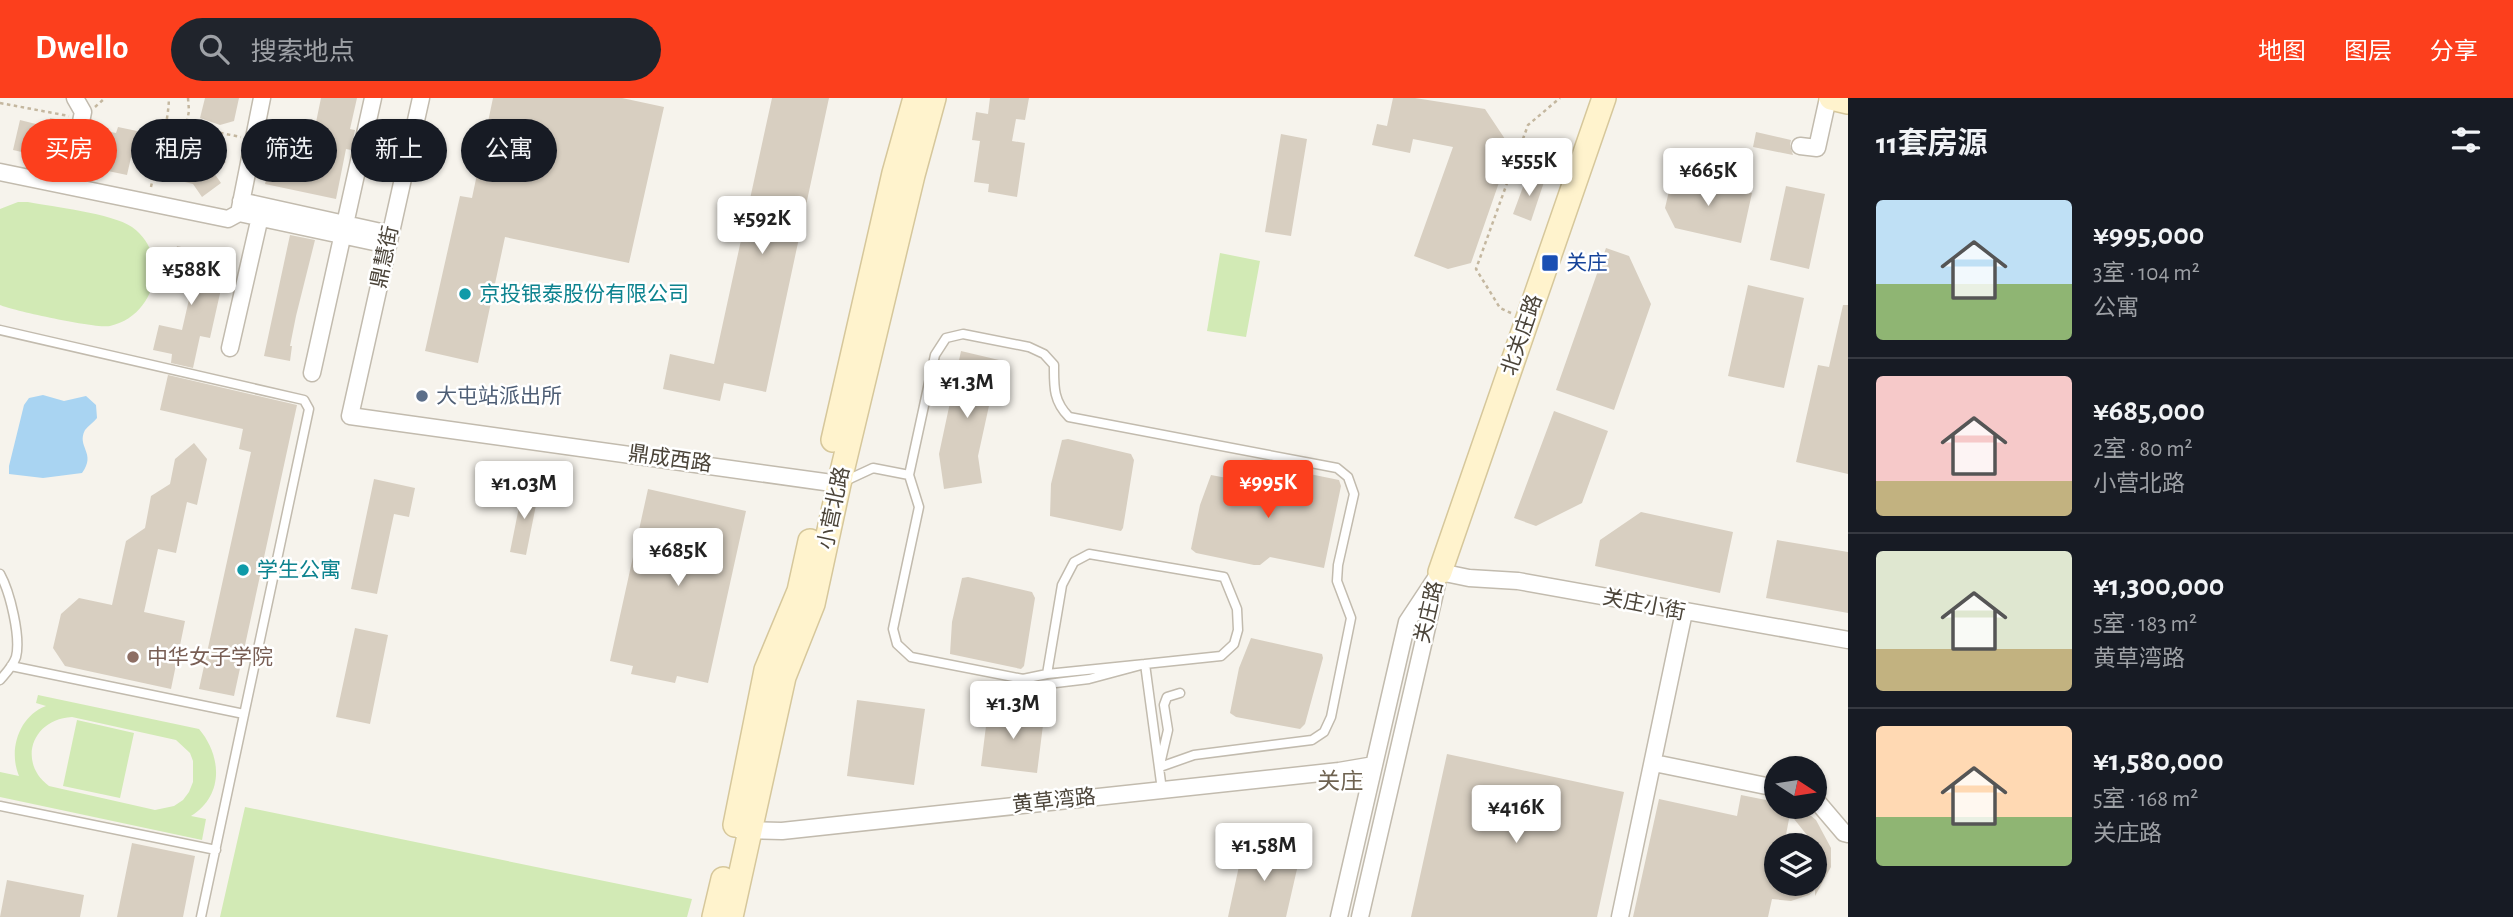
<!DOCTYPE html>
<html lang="zh">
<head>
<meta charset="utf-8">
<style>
  :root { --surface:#171b24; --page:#20242c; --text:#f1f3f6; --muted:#9ea1a6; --line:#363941; --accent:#fc3f1d }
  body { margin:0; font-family:"Alegreya Sans","Noto Sans SC",sans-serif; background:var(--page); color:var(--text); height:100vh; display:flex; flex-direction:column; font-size:26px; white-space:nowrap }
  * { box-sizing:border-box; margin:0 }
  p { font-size:23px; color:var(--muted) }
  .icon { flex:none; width:38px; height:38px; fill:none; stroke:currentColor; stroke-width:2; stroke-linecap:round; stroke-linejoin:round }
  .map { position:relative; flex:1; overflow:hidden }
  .panel { display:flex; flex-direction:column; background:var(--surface); width:665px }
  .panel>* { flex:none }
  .guide { position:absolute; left:21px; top:21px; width:665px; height:63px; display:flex; gap:14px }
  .needle { width:46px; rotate:102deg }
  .buttons { position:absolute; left:1764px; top:658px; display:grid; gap:14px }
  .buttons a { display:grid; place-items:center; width:63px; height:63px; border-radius:50%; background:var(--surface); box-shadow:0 2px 5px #0004; font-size:35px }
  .price { position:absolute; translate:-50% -60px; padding:0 16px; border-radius:7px; background:#fff; color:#222; font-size:23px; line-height:46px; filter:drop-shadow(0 2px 4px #0008) }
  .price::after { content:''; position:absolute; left:50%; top:42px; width:21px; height:16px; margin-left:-10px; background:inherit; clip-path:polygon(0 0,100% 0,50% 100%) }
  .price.current { background:var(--accent); color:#fff }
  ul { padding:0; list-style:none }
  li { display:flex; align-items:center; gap:21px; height:175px; padding:0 28px }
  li+li { border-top:2px solid var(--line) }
  li span { display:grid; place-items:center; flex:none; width:196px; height:140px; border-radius:7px; color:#555 }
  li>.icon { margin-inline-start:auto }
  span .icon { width:84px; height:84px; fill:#fffc; stroke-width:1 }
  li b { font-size:30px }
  h2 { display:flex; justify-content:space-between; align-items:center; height:84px; padding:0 28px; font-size:30px }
  .chip { padding:0 24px; border-radius:32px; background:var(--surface); box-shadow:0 2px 5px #0004; font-size:24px; line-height:63px }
  .chip.current { background:var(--accent); color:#fff }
  header { display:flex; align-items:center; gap:42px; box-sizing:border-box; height:98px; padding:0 35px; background:var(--accent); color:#fff }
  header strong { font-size:33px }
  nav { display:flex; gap:38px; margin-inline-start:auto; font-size:24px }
  .search { width:490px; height:63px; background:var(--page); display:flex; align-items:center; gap:18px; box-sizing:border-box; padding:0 24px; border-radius:38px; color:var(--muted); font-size:26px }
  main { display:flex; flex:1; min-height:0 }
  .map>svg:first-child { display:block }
</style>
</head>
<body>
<header>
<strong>Dwello</strong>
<div class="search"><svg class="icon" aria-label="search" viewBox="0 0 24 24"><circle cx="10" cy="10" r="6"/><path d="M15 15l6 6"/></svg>搜索地点</div>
<nav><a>地图</a><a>图层</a><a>分享</a></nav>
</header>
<main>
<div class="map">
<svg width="1848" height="819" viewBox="0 0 1848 819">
  <rect width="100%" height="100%" fill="#f6f3ec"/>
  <path fill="#d2eab5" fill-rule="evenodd" d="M18,104H28C54,109 111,115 132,129C171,157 156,218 110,228C98,231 14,213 0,207V111Z
    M1220,155L1260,163L1246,239L1207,233Z
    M38,597L199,631C222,658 224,698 191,718L206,721L202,742L0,699V674L19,678C8,652 19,618 46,608L36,605ZM72,619L176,642L190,655L193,663V684L189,694L183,702L174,708L155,712L49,688C17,664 32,621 72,619Z
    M77,622L134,635L120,700L63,688Z
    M245,709L692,801L687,819H220Z"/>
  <path fill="#a9d4f2" d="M43,297L64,303L86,298L96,307L97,320C94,324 88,328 85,332C76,349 97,355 82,375L43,380L9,376V368L24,307L29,300Z"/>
  <path fill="#d8cfc1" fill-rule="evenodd" d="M205,0H239L234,23L220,27L200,20Z
    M321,0H357L350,31L355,32L351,52L346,51L336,101L265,86L271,60L307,68Z
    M493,0H622L664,9L629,165L505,139L478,265L425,253L460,98L472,100Z
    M772,0H829L766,294L724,285L720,303L663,291L670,256L714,266Z
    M990,0H1029L1025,22L1016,21L1012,43L1025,45L1017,99L988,94L989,86L974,84L980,43L972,42L976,14L988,16Z
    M1393,0H1415L1485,11L1511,50L1471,165L1448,171L1414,158L1453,49L1413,41L1410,55L1372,47L1377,26L1387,28Z
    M50,20L67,23L57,68L41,65L43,59L13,52L20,22L48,29Z
    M118,29L137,33L127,77L108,73L109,68L88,63L95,31L116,35Z
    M1756,34L1791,42L1790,47L1793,57L1753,49Z
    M1281,36L1307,41L1291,138L1265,134Z
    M212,46L226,64L214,75L221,85L202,99L193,86L177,82L184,53L199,57Z
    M1673,76L1752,95L1741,145L1675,130L1665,110Z
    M1527,78L1544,84L1531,123L1513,116Z
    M1786,88L1825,96L1809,171L1770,162Z
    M290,137L315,142L296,218L290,248H292L290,263L264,258Z
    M177,148L217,157L210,189L221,191L210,240L200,238L193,270L171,265L172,256L153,252L159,227L182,232L193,184L170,179Z
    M1606,150L1629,158L1651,206L1614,312L1556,292Z
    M1748,187L1804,200L1784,290L1728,278Z
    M1843,207H1848V376L1796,364L1818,267L1829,269Z
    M961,253L999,262L978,358L982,385L944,391L939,356Z
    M168,277L297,307L234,598L199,591L251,354L239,351L243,331L160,312Z
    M1554,313L1608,333L1582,405L1536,428L1514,420Z
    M1068,341L1131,356L1134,362L1123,430L1121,433L1050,418L1051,386L1062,342Z
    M194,345L207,361L197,407L187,404L176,455L158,451L144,514L185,523L171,591L65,568L53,550L61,516L79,500L112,507L126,443L145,430L151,398L170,386L175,361Z
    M1290,372L1339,382L1341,388L1324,470L1270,459L1260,467H1254L1196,455L1191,451L1200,407L1211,377L1286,391Z
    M374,381L415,390L409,419L394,416L377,496L351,491Z
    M523,389L539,392L526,457L510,454Z
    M648,391L746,413L708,585L677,578L675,585L631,576L633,568L610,563Z
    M1641,414L1733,434L1720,495L1595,468L1600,442Z
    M1777,442L1848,454V515L1766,500Z
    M968,479L1032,494L1035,500L1024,568L1021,571L950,556L952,524L962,480Z
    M355,530L388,537L370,626L336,619Z
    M1251,540L1322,556L1323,560L1305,626L1300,631L1236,619L1230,615L1239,570Z
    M857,602L925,611L914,687L847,678Z
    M988,612L1044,619L1037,675L981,668Z
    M1447,656L1624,694L1597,819H1411Z
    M1741,697L1776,704V709H1796L1803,711L1816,722L1831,750V769L1815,798V792L1809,797L1791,803L1772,801L1768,819H1633L1659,701L1737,718ZM1790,716L1815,747V786L1776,787V747H1784Z
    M132,745L195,758L183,819H117Z
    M1244,745L1300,758L1286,819H1228Z
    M7,782L84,797L80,819H0Z"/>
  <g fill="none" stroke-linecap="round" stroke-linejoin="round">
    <defs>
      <path id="lane" d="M0,232L304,302L309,311L201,819
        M845,383L873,370L909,377
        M0,476C10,494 21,539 16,559C13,568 6,575 0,582
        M1145,566L1162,692
        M11,568L244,616
        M1047,576L1023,581L911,559L897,546L893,531L919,409L909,377L935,257L946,240L963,236L1029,249L1044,256L1054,267C1054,288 1053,303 1069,319L1337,370L1348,379L1354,396L1338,467L1337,483L1351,520L1331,619L1324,634L1312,642L1194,657L1160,669
        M1039,587L1089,581L1145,566L1221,558L1234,546L1238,532L1237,511L1224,479L1089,456L1074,464L1062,487L1047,576L1145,566
        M1161,662L1168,632L1164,607L1167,599L1180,595
        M0,708L216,752"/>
      <path id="street" d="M421,0L350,318L839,386
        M1800,48L1817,50L1828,0
        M0,74L228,121L239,115L262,0
        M68,87L83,14L75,0
        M241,103L390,136
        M239,115L388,147
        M230,250L262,110
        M312,275L373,0
        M1440,474L1469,480L1518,483L1848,542
        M1654,665L1776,690
        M1815,701L1844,735L1848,736
        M740,732L782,733L1339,673L1374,667
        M1339,819L1407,524L1440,474
        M1360,819L1437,486
        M1620,819L1684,514"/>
      <path id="secondary" d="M1831,0L1848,4
        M833,342L894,75L915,0
        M1440,474L1604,0
        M735,727L766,572L799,493L810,443
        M714,819L723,781
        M731,819L784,579L813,506L839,386L913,77L934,0"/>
    </defs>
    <use href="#lane" stroke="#c2bbae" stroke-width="11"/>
    <use href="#street" stroke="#c2bbae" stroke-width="19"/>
    <use href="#secondary" stroke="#d6c79b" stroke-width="26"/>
    <path stroke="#c4b79f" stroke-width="2.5" stroke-dasharray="3.5 3.5" stroke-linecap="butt" d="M188,0L189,13L186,28L241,39
      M0,5L69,18
      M95,9L105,0
      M165,35H181L186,28
      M151,89C157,59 168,30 169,0
      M1511,215L1500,210L1476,171L1528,27L1560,0"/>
    <use href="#lane" stroke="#fff" stroke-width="8"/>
    <use href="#street" stroke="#fff" stroke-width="16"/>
    <use href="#secondary" stroke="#fff3cd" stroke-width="23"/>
  </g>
  <rect fill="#1a4fb4" stroke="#fff" stroke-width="2.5" x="1541" y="156" width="18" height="18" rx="3.5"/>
  <g fill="#0f9aa8" stroke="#fff" stroke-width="2.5">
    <circle cx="465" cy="196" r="7"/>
    <circle cx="243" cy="472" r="7"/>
  </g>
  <circle fill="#5c6f8a" stroke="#fff" stroke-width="2.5" cx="422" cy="298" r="7"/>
  <circle fill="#8d6e63" stroke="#fff" stroke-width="2.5" cx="133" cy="559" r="7"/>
  <g text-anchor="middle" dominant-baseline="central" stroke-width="5" stroke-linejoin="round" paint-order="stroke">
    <g font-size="21" fill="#4b4439" stroke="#fff">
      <text transform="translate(385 159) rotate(-78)">鼎慧街</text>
      <text transform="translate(1522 237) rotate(-71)">北关庄路</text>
      <text transform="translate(670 361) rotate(8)">鼎成西路</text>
      <text transform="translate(834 410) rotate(-78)">小营北路</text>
      <text transform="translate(1644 507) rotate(11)">关庄小街</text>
      <text transform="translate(1429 514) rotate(-77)">关庄路</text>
      <text transform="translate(1054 703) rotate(-6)">黄草湾路</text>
    </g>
    <g font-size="21" fill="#164399" stroke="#fff" text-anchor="start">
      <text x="1566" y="165">关庄</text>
    </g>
    <g font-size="21" fill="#0d838f" stroke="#fff" text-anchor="start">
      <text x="479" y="196">京投银泰股份有限公司</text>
      <text x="257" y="472">学生公寓</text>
    </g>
    <g font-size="21" fill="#4e5e75" stroke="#fff" text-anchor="start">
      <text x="436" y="298">大屯站派出所</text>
    </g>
    <g font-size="21" fill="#785e54" stroke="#fff" text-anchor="start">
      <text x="147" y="559">中华女子学院</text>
    </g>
    <g font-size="23" fill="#6e6250" stroke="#fff">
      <text x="1340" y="684">关庄</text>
    </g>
  </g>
</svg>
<div class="buttons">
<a><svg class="needle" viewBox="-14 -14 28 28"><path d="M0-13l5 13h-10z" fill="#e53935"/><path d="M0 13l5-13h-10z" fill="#9ea1a6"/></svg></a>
<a><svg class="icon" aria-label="layers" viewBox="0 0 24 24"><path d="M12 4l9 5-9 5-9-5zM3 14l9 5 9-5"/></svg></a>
</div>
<b class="price" style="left:1529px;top:100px">¥555K</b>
<b class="price" style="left:1708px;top:110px">¥665K</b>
<b class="price" style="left:762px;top:158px">¥592K</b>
<b class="price" style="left:191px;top:209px">¥588K</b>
<b class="price" style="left:967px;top:322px">¥1.3M</b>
<b class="price current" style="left:1268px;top:422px">¥995K</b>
<b class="price" style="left:524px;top:423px">¥1.03M</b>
<b class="price" style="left:678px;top:490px">¥685K</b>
<b class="price" style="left:1013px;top:643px">¥1.3M</b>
<b class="price" style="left:1516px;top:747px">¥416K</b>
<b class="price" style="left:1264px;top:785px">¥1.58M</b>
<div class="guide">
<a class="chip current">买房</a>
<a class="chip">租房</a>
<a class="chip">筛选</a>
<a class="chip">新上</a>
<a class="chip">公寓</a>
</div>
</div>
<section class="panel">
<h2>11套房源<svg class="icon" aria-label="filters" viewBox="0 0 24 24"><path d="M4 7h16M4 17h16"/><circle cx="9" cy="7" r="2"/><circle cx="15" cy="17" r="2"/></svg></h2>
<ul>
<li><span style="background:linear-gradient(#bfe0f5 60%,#8fb573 0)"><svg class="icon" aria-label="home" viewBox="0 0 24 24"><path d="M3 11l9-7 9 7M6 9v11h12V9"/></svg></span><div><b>¥995,000</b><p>3室 · 104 m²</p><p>公寓</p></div></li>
<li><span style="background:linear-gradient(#f6c9c9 75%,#c2b280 0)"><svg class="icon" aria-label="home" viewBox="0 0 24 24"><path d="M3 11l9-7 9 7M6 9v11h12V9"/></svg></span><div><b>¥685,000</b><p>2室 · 80 m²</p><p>小营北路</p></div></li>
<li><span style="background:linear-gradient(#dfe7d0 70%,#c2b280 0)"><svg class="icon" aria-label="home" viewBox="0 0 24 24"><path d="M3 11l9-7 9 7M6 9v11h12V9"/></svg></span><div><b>¥1,300,000</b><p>5室 · 183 m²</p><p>黄草湾路</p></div></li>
<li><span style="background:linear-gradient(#ffd9b3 65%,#8fb573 0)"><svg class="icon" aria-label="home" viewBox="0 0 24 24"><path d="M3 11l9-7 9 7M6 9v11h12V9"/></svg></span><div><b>¥1,580,000</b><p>5室 · 168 m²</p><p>关庄路</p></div></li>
</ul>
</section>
</main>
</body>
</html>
